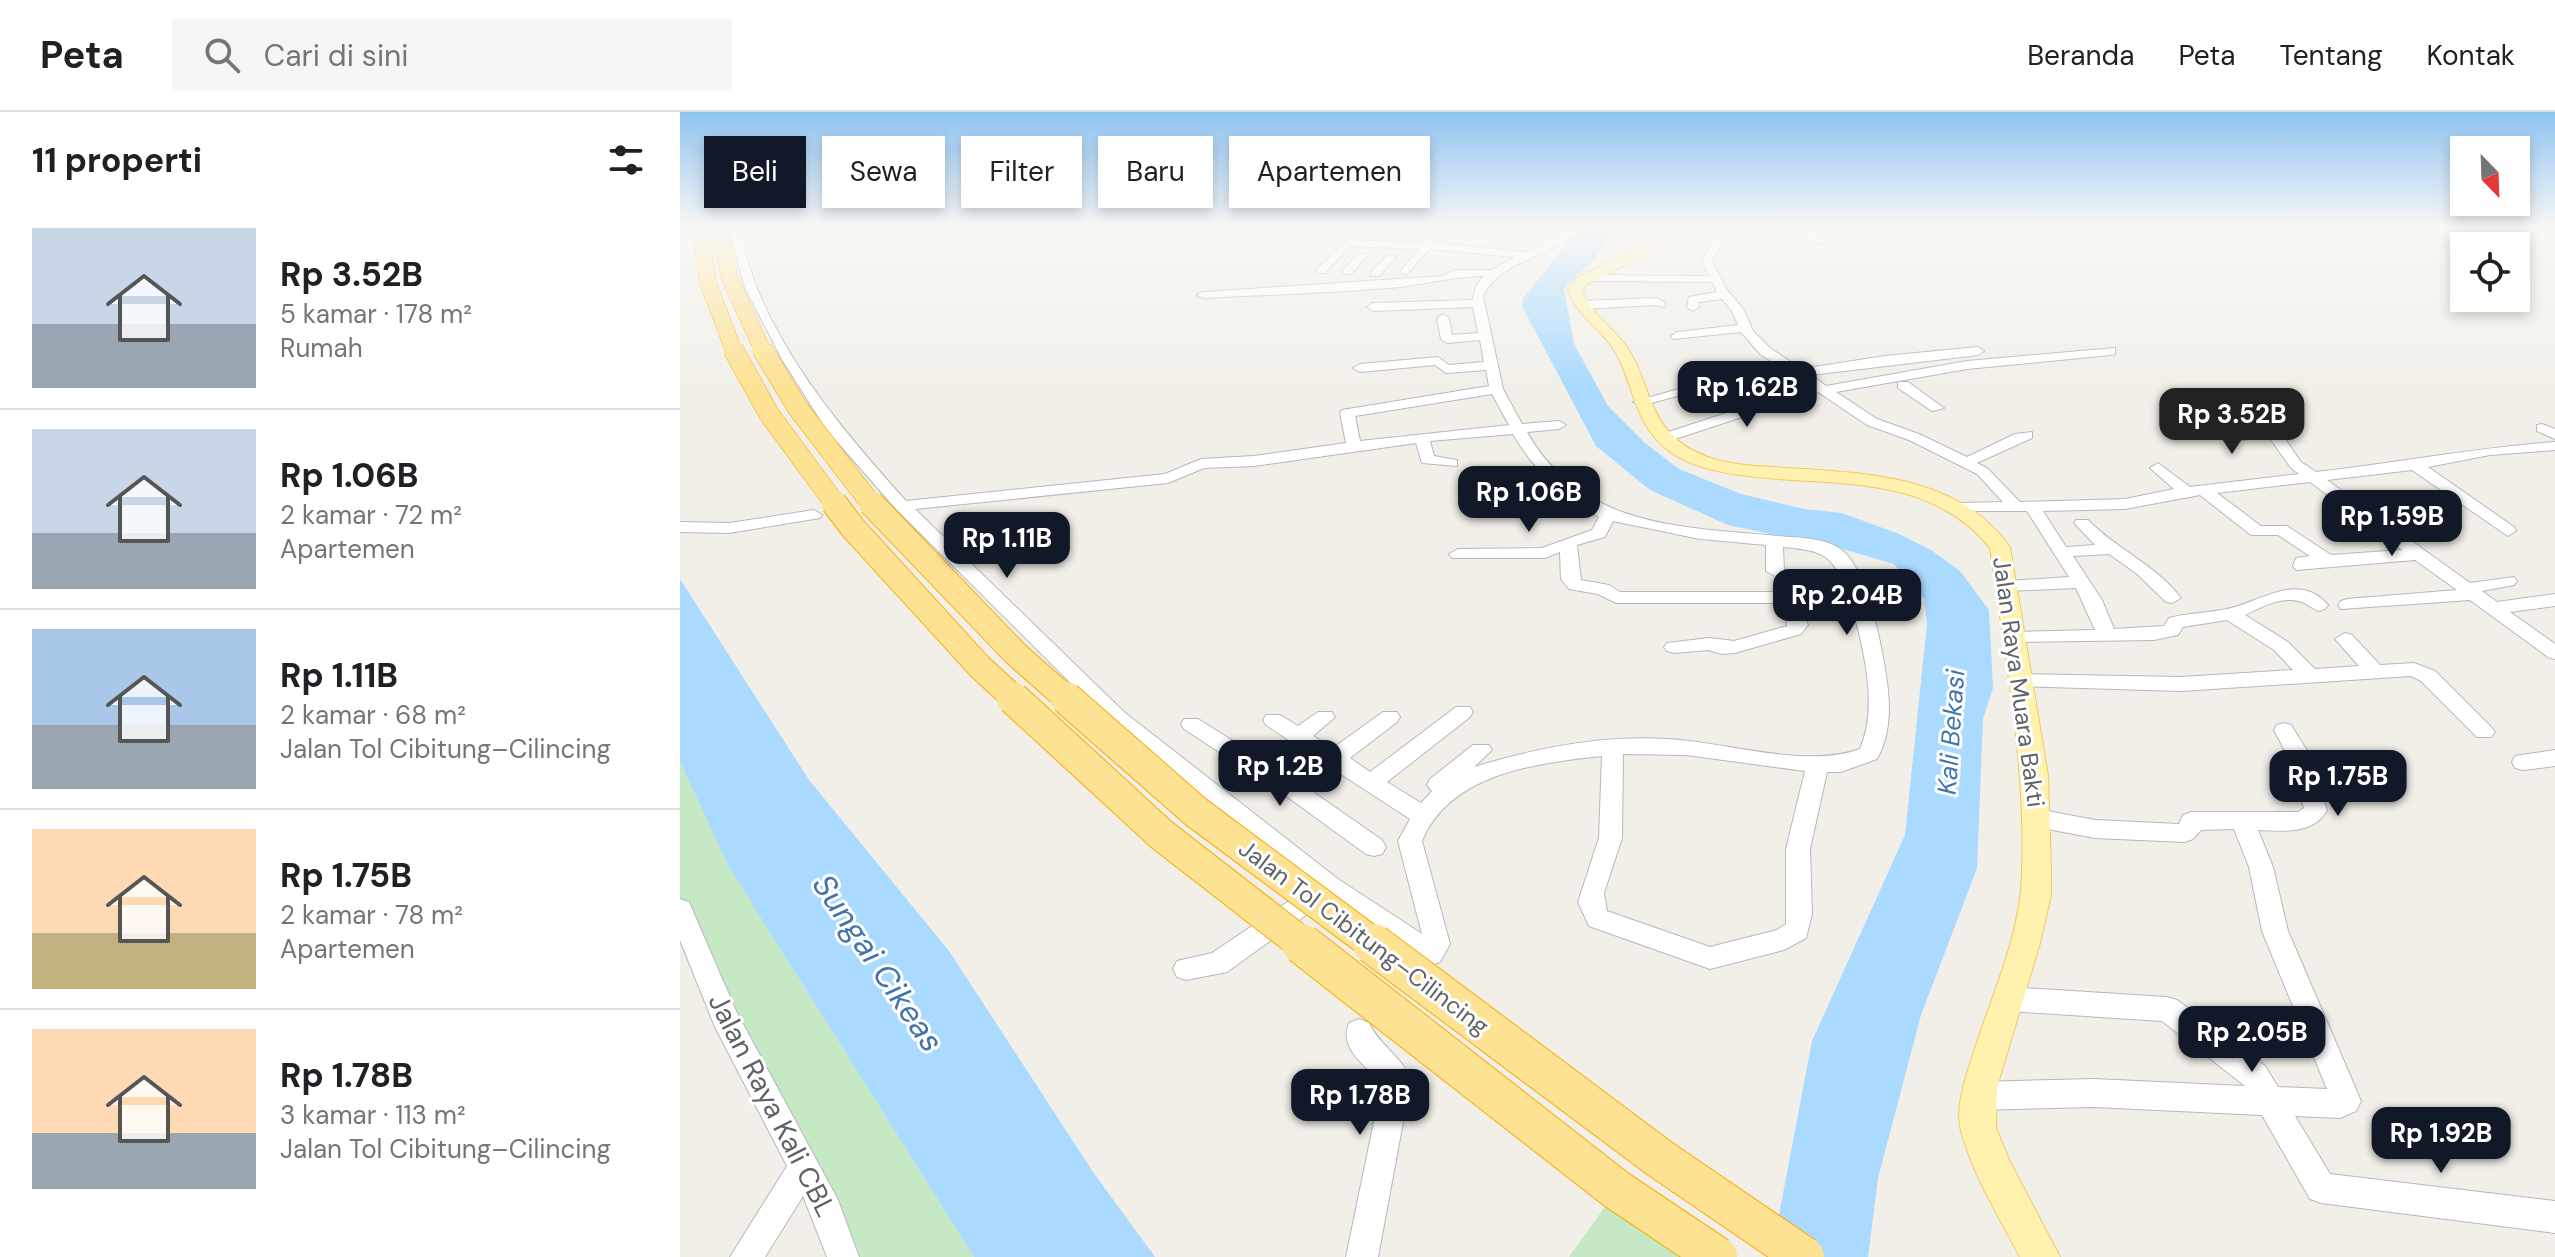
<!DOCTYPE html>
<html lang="id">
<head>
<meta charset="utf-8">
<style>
  :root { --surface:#fff; --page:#f6f6f6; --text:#202124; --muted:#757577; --line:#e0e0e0; --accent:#111827 }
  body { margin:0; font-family:"DM Sans",sans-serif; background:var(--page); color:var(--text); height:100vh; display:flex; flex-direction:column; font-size:30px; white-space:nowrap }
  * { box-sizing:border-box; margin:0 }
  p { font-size:26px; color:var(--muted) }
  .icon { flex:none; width:44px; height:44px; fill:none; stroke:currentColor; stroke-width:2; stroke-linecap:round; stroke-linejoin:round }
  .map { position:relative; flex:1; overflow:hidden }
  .sheet { display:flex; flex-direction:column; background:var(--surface); width:680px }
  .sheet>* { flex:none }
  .hud { position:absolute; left:24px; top:24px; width:760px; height:72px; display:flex; gap:16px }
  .needle { width:52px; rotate:157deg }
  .fabs { position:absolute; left:1770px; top:24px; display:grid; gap:16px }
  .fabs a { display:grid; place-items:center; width:80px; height:80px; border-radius:0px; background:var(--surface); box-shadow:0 4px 12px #0003; font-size:40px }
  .price { position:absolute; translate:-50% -68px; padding:0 18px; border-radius:16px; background:var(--accent); color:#fff; font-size:26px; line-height:52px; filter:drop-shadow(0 2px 4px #0008) }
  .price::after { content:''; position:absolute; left:50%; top:48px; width:24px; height:18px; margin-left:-12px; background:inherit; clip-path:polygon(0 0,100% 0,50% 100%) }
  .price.on { background:#222; color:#fff }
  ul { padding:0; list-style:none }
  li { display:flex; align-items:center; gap:24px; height:200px; padding:0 32px }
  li+li { border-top:2px solid var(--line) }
  li span { display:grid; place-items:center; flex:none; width:224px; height:160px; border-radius:0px; color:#555 }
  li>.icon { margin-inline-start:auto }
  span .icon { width:96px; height:96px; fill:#fffc; stroke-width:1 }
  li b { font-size:34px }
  h2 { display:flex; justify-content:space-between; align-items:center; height:96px; padding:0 32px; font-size:34px }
  .chip { padding:0 28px; border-radius:0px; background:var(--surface); box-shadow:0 4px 12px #0003; font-size:28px; line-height:72px }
  .chip.on { background:var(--accent); color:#fff }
  header { display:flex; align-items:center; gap:48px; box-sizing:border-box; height:112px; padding:0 40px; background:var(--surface); border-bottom:2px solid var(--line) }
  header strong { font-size:38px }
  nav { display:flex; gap:44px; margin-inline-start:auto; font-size:28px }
  .search { width:560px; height:72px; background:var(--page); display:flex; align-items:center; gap:20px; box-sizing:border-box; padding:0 28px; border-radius:0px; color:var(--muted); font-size:30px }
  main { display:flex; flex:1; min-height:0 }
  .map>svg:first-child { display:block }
</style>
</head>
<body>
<header>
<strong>Peta</strong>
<div class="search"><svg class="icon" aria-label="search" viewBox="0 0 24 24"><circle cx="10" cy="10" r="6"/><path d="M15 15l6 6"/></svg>Cari di sini</div>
<nav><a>Beranda</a><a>Peta</a><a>Tentang</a><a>Kontak</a></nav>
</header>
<main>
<section class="sheet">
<h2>11 properti<svg class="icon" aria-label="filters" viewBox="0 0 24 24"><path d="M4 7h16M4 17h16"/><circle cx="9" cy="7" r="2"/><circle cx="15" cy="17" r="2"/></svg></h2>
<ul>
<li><span style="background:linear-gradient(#c9d6e8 60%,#9aa5b1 0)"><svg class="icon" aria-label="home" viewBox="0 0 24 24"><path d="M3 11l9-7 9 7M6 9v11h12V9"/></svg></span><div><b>Rp 3.52B</b><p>5 kamar · 178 m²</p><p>Rumah</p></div></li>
<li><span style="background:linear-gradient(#c9d6e8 65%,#9aa5b1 0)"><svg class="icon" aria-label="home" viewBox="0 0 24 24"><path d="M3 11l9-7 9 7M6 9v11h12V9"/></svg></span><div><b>Rp 1.06B</b><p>2 kamar · 72 m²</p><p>Apartemen</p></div></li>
<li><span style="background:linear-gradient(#a9c7e8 60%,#9aa5b1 0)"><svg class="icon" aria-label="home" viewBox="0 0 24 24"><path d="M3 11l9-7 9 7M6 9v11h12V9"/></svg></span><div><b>Rp 1.11B</b><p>2 kamar · 68 m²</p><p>Jalan Tol Cibitung–Cilincing</p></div></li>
<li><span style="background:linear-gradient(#ffd9b3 65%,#c2b280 0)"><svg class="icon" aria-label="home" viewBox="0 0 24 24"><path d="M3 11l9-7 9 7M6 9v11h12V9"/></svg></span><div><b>Rp 1.75B</b><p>2 kamar · 78 m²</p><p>Apartemen</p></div></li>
<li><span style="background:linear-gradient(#ffd9b3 65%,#9aa5b1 0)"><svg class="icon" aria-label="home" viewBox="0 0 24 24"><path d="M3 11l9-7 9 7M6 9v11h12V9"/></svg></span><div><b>Rp 1.78B</b><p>3 kamar · 113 m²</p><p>Jalan Tol Cibitung–Cilincing</p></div></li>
</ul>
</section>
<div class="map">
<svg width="1875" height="1145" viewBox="0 0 1875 1145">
  <rect width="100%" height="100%" fill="#f1efe8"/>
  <path fill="#c5e8c5" d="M0,649L103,841L294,1145H160L0,797Z
    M937,1078L1037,1145H889Z"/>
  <path fill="#aadaff" d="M900,116H936L915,146L884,177L894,232L928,294L965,331L999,357L1061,382L1124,397L1162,401L1219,422L1251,438L1280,459L1309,498L1313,576L1303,607L1297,756L1241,903L1198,1066L1188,1145H1091L1132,929L1225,723L1247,512L1244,487L1214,452L1159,436L1048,413L970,378L916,334L842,194L843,186Z
    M0,467L129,668L269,839L413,1060L475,1145H294L49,755L0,649Z"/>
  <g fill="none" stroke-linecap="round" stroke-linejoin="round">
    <defs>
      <path id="minor" d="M49,116H59C65,136 69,157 77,176C110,257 168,324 226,389L485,362L521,347L574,344L666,331L660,301L662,298L809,274L806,258L766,261L755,253L680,260L673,256L680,252L758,245L769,253L804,250L800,228L767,231L761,227L757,206L763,202L769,206L772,223L798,221L793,195L693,199L687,195L693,191L792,188L797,172L804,164C772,164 741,174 708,176C646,181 584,183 523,186L517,183L523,180L762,164L776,158H812L835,145L750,137L726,163L720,160L739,137L670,134L645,161H637V157L667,128L744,131L753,123L758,126L754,131L847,140L889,116H900C874,147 822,145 803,184L823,277L842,312L879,309L886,313L879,317L847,320C901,416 1001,415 1098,424C1119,426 1146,425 1163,439C1184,457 1197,514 1202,540C1209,575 1215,616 1197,647L1161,660H1147L1130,737L1132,802L1126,826L1104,838L1030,857L909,814L898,790L919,726L922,644C857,651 770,661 742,729L770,832L760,850L751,853L742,850L648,787L547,860L506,868L497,865L493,857L497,849L532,841L631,774L430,610L216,397L146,317L103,249L65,176ZM812,282L829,313L680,329L675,304ZM833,322C854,359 882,383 919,405L912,418L862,436L778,437L769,442L772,446H865L880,440L881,467L889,477L918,482L936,491H1103L1107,514L1054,529L1029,526L987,531L984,535L987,539L994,541L1028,538L1042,542L1055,541L1121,522L1128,513L1121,491H1171C1183,534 1199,593 1180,637C1125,657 1046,630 987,627C922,623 856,636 794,655L812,638L809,633H793L750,667L747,673L752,679L741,691L707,670L790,605L793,600L790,595H776L690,660L670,646L717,610L720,605L717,600H703L653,636L633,624L655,605L652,600H638L618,614L600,603H586L583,608L586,613L634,645L609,664L518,607H504L501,612L504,617L602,681L686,742L694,744L702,742L706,735L702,728L626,675L650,655L730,707L718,729L742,822L658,767L444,600L235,397L488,371L524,356L574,354L736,331L742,351L777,354V348L754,344L750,329ZM933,409L1020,427L1086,433V459L1095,464L1104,459L1103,435C1143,439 1152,441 1167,480H940L929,473L901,468L897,433L925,425ZM943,642L1006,643L1125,659L1106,737V812L1097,818L1030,835L927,799L924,781L942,726Z
        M1041,116H1051L1032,149L1047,178L1064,198L1073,219L1090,236L1121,257L1205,244L1298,235L1304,239L1298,243L1131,263L1146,274L1287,249L1435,236V242L1430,243L1287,257L1156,280L1197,307L1239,322L1287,345L1335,322L1352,320V326L1297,351L1307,356L1340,390L1445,387L1494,377L1470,356L1478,351L1510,375L1619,362L1611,356L1589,325L1550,329L1529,322L1511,323L1504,319C1522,306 1537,320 1556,320C1565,320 1574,318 1583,317L1568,295L1598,285L1603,286V292L1584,297L1621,350L1636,360C1716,351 1795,336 1875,330V338L1810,343L1748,355L1834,415L1836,419L1828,424L1732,358L1647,368L1790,471L1834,465L1837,469L1834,473L1802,479L1817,490L1875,482V494L1830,500L1875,532V547L1868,545L1790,488L1661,497L1658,493L1661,489L1667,487L1777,478L1735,448L1616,458L1613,454L1616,446L1630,444L1598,423H1571L1520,383L1445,397L1363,399L1386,435L1415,433L1394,411L1396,408H1408C1436,437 1476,453 1501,486L1492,491L1486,490L1456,461L1429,442L1393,444L1422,488L1434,517L1484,514L1489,506C1508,501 1528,501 1547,497C1578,491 1619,458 1648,493L1645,497L1639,499C1632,497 1628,492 1622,490C1603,483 1581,495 1565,503L1608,530L1635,557L1679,554L1655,527L1665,521L1672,523L1700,553L1734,551L1755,559L1811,615L1815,620L1811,625H1797L1741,569L1731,564L1501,579L1335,574L1332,569L1342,562L1501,565L1613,558L1594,538L1547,508L1503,515L1498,523L1474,528L1329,530L1327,526L1336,520L1415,518L1396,476L1327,479L1318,474L1327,469L1389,465L1347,399H1275L1273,396L1281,391L1323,390L1297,362L1229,328L1187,313L1138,280L989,329H979V323L1129,274L1110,261L1076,263L960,294L953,290L1076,255L1099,254L1080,242L1061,220L993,227L991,224L997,220L1058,213L1052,199L1042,187L1019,190V195L1013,199L1007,195L1009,185L1037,180L1032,170L907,169L901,166L907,163L1029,164L1022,149ZM1630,370L1722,438L1651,443L1607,414H1581L1537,381Z
        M1130,116H1163L1138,121L1137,125L1232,116H1263L1132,132L1127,129Z
        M1331,116H1361L1243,131L1238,128Z
        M679,141L688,143L671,162H663V158Z
        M707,143L716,145L699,164H691V160Z
        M977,186L985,191V195L974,193L901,197L895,193L901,189Z
        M1218,270H1228L1264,296L1252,299L1218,276Z
        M1862,312L1875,317V327L1857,319V313Z
        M134,398L142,403L140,406L49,421L0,420V410L49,411Z
        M1604,611L1611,613L1626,637L1647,698C1634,723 1602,719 1578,718L1593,755L1608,819L1681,989L1676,999L1660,1006L1615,1004L1650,1062L1875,1089V1121L1641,1091L1630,1087L1582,1003L1414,995L1299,998L1289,994L1285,984L1289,974L1299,970L1414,967L1565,974L1482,909L1328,899L1319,896L1315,887L1319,878L1328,875L1487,885L1497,888L1585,954L1598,975L1647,977L1582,819L1569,755L1554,717L1521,718L1513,727L1505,730L1415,726L1357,715L1349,712L1346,706L1349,700L1357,697L1415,708L1499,712L1503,703L1511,700H1618L1624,696L1604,637L1594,618L1597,613Z
        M1875,638V654L1843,658L1835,656L1832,650L1835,644Z
        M0,787L9,790L56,899L158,1088L179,1145H147L123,1084L85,1145H50L107,1054L35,915L0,828Z
        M679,907L689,911C699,933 722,945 731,967L698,1145H666L702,971C686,955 658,936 669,911Z"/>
      <path id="major" d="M978,116H991L962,145L907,172L902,178C911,204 937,217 950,240C967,268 969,302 994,325C1021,350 1058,353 1092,355C1176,361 1276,359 1330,435L1368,664L1371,760V783L1360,831L1317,975L1316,1016L1329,1048L1380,1145H1340C1319,1105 1293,1063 1281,1019C1274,991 1289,957 1297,930C1315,876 1341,819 1342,761C1346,652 1325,544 1310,436C1247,358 1149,376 1060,363C1033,359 1003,353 982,333C954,307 953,272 936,241C923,217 897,205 888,178L897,166L952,139Z"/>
    </defs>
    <use href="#minor" stroke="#b5b8bc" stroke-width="2"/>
    <use href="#major" stroke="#f2c960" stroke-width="2"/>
    <use href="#minor" fill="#fff" fill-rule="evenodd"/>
    <use href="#major" fill="#fff2af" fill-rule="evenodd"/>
    <defs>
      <path id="highway-bridge-far4" d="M20,116L28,171L54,239
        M40,116L50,167L83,239"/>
      <path id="highway-bridge-far3" d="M53,237L89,302L156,393
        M82,237L117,295L192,393"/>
      <path id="highway-bridge-far2" d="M154,391L173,416L300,555L336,588
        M191,391L335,541L388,588"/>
      <path id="highway-bridge-far1" d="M333,586L482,723L625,834
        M386,586L516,700L696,834"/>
      <path id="highway-bridge" d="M622,832L937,1078L1037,1145
        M693,832L979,1046L1124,1145"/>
    </defs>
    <use href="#highway-bridge-far4" stroke="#f9ab00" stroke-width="17" stroke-linecap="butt"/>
    <use href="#highway-bridge-far3" stroke="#f9ab00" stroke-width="21" stroke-linecap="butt"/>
    <use href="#highway-bridge-far2" stroke="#f9ab00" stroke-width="27" stroke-linecap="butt"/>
    <use href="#highway-bridge-far1" stroke="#f9ab00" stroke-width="34" stroke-linecap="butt"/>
    <use href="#highway-bridge" stroke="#f9ab00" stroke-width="42" stroke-linecap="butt"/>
    <use href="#highway-bridge-far4" stroke="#fde293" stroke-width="16"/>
    <use href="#highway-bridge-far3" stroke="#fde293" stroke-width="20"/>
    <use href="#highway-bridge-far2" stroke="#fde293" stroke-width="25"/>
    <use href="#highway-bridge-far1" stroke="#fde293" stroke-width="32"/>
    <use href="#highway-bridge" stroke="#fde293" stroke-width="40"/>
  </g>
  <linearGradient id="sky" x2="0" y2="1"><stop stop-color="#8fc3f1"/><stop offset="0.42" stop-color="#f9f8f5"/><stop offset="1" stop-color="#f9f8f5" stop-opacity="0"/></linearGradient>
  <rect width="1875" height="276" fill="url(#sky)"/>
  <g text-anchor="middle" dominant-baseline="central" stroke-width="6" stroke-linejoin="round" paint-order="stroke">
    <g font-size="24" fill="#5f6368" stroke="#fff">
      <text transform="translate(1339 570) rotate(82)">Jalan Raya Muara Bakti</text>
      <text transform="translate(684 825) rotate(37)">Jalan Tol Cibitung–Cilincing</text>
    </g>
    <g font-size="26" font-style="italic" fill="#4174aa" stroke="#fff">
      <text transform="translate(1271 620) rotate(-86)">Kali Bekasi</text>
    </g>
    <g font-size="28" fill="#5f6368" stroke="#fff">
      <text transform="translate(92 993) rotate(63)">Jalan Raya Kali CBL</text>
    </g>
    <g font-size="32" font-style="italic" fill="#4174aa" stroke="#fff">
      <text transform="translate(198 851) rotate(56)">Sungai Cikeas</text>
    </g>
  </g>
</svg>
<div class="fabs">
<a><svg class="needle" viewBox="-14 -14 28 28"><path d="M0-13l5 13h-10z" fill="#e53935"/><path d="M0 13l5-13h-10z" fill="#757577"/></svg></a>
<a><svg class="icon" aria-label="locate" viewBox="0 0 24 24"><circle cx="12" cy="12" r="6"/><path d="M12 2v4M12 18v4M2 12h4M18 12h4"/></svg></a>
</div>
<b class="price" style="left:1067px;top:317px">Rp 1.62B</b>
<b class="price on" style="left:1552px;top:344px">Rp 3.52B</b>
<b class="price" style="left:849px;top:422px">Rp 1.06B</b>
<b class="price" style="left:1712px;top:446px">Rp 1.59B</b>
<b class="price" style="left:327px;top:468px">Rp 1.11B</b>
<b class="price" style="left:1167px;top:525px">Rp 2.04B</b>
<b class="price" style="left:600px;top:696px">Rp 1.2B</b>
<b class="price" style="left:1658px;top:706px">Rp 1.75B</b>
<b class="price" style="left:1572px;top:962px">Rp 2.05B</b>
<b class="price" style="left:680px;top:1025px">Rp 1.78B</b>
<b class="price" style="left:1761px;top:1063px">Rp 1.92B</b>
<div class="hud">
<a class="chip on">Beli</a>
<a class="chip">Sewa</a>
<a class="chip">Filter</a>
<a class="chip">Baru</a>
<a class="chip">Apartemen</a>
</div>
</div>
</main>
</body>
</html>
